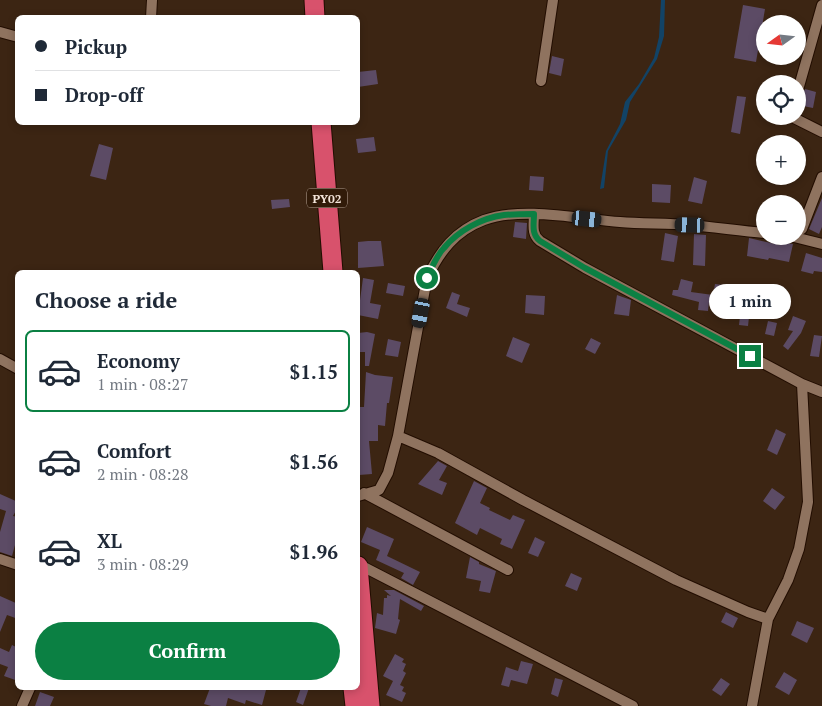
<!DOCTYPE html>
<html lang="en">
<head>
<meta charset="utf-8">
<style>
	:root { --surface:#fff; --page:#f6f6f7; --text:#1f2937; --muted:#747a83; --line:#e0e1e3; --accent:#0b8043 }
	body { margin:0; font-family:"PT Serif",serif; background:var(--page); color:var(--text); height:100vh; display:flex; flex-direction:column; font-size:19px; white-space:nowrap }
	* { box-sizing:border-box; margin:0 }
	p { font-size:16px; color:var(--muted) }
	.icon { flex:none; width:28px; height:28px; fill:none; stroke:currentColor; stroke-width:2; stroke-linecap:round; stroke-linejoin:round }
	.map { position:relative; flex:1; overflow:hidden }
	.panel { position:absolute; left:15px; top:270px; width:345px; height:420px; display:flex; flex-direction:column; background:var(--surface); border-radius:8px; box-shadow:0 2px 8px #0003 }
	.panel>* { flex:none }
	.guide { position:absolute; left:15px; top:15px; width:345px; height:110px; border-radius:8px; box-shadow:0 2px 8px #0003; display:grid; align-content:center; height:110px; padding:0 20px; background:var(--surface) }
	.needle { width:32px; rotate:255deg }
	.controls { position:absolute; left:756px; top:15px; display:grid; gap:10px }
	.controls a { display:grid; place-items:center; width:50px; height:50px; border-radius:50%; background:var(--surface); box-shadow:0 2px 8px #0003; font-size:25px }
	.end { position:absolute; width:22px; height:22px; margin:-11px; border:6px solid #0b8043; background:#fff; box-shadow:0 0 0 2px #fff }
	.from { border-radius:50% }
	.bubble { position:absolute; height:35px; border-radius:18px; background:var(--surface); box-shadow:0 2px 8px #0003; font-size:16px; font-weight:600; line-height:35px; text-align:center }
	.car { position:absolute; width:15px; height:30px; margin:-15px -8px; border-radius:6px; box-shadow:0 0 4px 1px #0007; background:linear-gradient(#222 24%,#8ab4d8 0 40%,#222 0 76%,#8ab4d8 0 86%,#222 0) }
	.guide b { display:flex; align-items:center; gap:18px; height:48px; font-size:19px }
	.guide b+b { border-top:1px solid var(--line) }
	.guide i { width:12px; height:12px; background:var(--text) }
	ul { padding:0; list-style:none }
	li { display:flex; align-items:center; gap:15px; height:82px; margin:0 10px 8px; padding:0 10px; border:2px solid transparent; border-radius:8px }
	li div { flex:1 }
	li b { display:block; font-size:19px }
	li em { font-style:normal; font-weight:600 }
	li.selected { border-color:var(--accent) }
	li>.icon { width:45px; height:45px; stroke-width:1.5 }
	h2 { padding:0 20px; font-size:22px; line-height:60px }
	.cta { display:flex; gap:10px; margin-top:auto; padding:10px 20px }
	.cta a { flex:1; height:58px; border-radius:30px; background:var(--accent); color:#fff; font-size:20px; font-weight:600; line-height:58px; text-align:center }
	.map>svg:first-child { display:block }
</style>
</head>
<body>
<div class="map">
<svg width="822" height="706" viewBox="0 0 822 706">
	<rect width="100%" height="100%" fill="#3c2513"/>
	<path fill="#124366" d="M661,0h4l-1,36 -7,23 -27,43 -4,18 -18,31 -4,37 -4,1 6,-38 14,-27 5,-22 14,-18 15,-26 5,-21z"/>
	<path fill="#5c4b65" d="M743,5l22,4 -9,53 -22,-4z
		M552,56l12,3 -3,17 -12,-3z
		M376,70l2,14 -20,3v-15z
		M805,89l11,3 -3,16 -15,-3v-8l4,-2z
		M737,96l9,1 -6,37 -9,-2z
		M374,137l2,14 -18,2 -2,-14z
		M99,144l14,4 -7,32 -16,-4z
		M530,176l14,1 -1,14 -14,-1z
		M694,177l13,4 -5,23 -14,-3z
		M652,184l19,1 -1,18 -18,-1z
		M822,198v29l-3,7 -10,-5z
		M289,199l1,8 -18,2 -1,-9z
		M515,222l12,1 -1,16 -13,-2z
		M665,233l13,3 -4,26 -13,-2z
		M694,234l12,1 -1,31 -12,-1z
		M749,238l31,7v-3l13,2 -4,18 -20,-4 -1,2 -21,-4z
		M368,241h13l3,25 -26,2v-26z
		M806,253l16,5v14l-8,-1 -1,3 -12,-3z
		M363,278l11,2 -4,23 11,2 -3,14 -20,-4z
		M681,279l12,3 -2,10 22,3 2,-11 9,1 -3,20 -12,-3 -1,9 -10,-1 1,-8 -27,-7 1,-5h5z
		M388,283l17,3 -2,10 -17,-3z
		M452,292l8,3 -3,9 13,4 -3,9 -21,-9z
		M526,295l19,1 -1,19 -19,-2z
		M617,295l14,5 -2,16 -15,-2z
		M726,305l24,3 -2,18 -9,-1 1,-9 -15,-1z
		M793,316l13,5 -5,12 -13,17 -5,-4 10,-15 -5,-1z
		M768,321l9,2 -3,13 -9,-2z
		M367,332l8,2 -6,32h-4v-14h-7v-19z
		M814,335l8,1 -3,21 -9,-1z
		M513,337l17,7 -8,19 -16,-7z
		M591,338l10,5 -6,11 -10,-5z
		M388,339l13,3 -3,15 -13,-2z
		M366,372l9,3 18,2 -4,26h-2l-2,23 -7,-1v16h-9l3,33 -13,1 -1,-32h1v-20h-1v-16h6z
		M776,429l10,5 -9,21 -10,-5z
		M438,461l9,5 -8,14 8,3 -5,12 -24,-11z
		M474,481l13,7 -7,15 10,5 -1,2 21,10 3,-5 12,5 -13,29 -12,-5 2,-5 -22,-11 -3,7 -22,-12z
		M772,488l13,9 -10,13 -12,-9z
		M0,494l18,8v5l-5,9 5,1v17l-6,22 -12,-4v-20l6,-21 -6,-2z
		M367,527l27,12 -7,17 33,16 -7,13 -12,-7 3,-5 -28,-13 4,-10 -19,-8z
		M535,537l10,5 -7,15 -10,-4z
		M470,557l9,5v2l17,7 -6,22 -11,-2 2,-10 -15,-3z
		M571,573l11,5 -5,13 -12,-5z
		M384,590h10l30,16 -3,5 -21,-12 -2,20 2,1 -4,14 -21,-6 2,-15 6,2 1,-17h3v-3l4,1z
		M0,596l18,8v15l-11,-4 -7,17z
		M726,612l12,6 -5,10 -12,-6z
		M797,621l17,7 -7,15 -16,-8z
		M12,645l6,3v33l-14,-5 4,-9 -8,-3v-16l9,4z
		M395,654l9,5 -2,3 4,2 -3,7 3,2 -6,12 4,2 -2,4 4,2 -4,9 -16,-7 7,-14 -10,-5z
		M521,661l12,3 -6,20 -16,-4 -2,7 -8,-2 5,-18 12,4z
		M784,672l13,8 -8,15 -14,-8z
		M555,678l8,2 -5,17 -7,-3z
		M721,678l9,6 -9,12 -9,-6z
		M210,688h47l9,2 -4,15 -16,-5 -1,4 -17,-6 -2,8h-15l-7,-2z
		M301,688h8l-6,17 -7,-3z
		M40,692l14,5 -4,9h-15z"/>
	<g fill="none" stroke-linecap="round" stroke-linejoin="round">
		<defs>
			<path id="street" d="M151,18l1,-18
				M0,32l18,5
				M541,81l12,-81
				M798,90l24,-85
				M790,116l32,16
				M534,214c0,10 -3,20 6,27l45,27 217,116 20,8
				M798,231l4,-2 20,-52
				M790,236l32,8
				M0,359l18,10
				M398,436l40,17 85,47 153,80 72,32 20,7
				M364,493l144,77
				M358,496l21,-6 9,-17 10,-37 29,-158c13,-27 28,-47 57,-58 38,-14 96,-1 136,2 23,2 46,1 69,3 25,2 51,6 76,8
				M0,559l18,6
				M358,564l275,142
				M22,706l8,-18
				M752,706l16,-87 20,-39 11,-31 9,-47 -6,-118"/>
			<path id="highway" d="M314,0l1,18
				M321,122l12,150
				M358,566l12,140
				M353,688l2,18"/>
		</defs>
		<use href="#street" stroke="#220d00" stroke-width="12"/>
		<use href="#highway" stroke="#220d00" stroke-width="21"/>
		<use href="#street" stroke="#8f735f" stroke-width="10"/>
		<use href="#highway" stroke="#d8526c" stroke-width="19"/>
	</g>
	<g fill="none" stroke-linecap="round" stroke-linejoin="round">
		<path stroke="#0b8043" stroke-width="6" d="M427,278c5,-10 9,-22 17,-30 14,-17 37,-30 60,-33 10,-1 20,-1 30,-1 0,10 -3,20 6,27l45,27 165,88"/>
	</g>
	<g text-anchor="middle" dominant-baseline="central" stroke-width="4.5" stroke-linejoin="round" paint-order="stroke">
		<rect fill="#311b09" stroke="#baa89b" stroke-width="1" x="307" y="188.5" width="40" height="19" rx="4"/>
		<g font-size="12" font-weight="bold" fill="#f4e5da">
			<text x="327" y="198">PY02</text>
		</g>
	</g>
</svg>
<div class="controls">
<a><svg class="needle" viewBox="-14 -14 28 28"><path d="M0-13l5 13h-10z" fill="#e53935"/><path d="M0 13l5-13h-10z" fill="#747a83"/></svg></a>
<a><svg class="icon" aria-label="locate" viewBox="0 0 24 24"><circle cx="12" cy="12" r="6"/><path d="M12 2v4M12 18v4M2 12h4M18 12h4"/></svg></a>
<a>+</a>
<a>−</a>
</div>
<i class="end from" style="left:427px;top:278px"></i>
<i class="end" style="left:750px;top:356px"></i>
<div class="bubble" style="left:709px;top:284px;width:82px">1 min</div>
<i class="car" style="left:587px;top:219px;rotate:96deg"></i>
<i class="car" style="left:690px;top:225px;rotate:272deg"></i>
<i class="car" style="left:421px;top:313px;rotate:191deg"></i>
<div class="guide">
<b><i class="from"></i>Pickup</b>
<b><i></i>Drop-off</b>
</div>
<section class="panel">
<h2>Choose a ride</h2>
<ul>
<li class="selected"><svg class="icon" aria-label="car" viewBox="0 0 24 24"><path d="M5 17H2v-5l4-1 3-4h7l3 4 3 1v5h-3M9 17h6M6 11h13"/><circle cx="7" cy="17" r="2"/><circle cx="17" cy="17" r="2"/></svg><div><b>Economy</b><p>1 min · 08:27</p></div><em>$1.15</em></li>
<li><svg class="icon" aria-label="car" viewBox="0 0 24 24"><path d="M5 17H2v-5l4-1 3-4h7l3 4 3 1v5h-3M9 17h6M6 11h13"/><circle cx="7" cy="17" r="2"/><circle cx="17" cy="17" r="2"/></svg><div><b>Comfort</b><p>2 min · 08:28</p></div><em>$1.56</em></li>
<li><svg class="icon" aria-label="car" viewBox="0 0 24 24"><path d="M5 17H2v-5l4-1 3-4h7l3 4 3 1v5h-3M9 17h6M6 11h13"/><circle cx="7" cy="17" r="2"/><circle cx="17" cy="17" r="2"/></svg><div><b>XL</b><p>3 min · 08:29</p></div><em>$1.96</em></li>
</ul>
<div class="cta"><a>Confirm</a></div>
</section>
</div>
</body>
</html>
